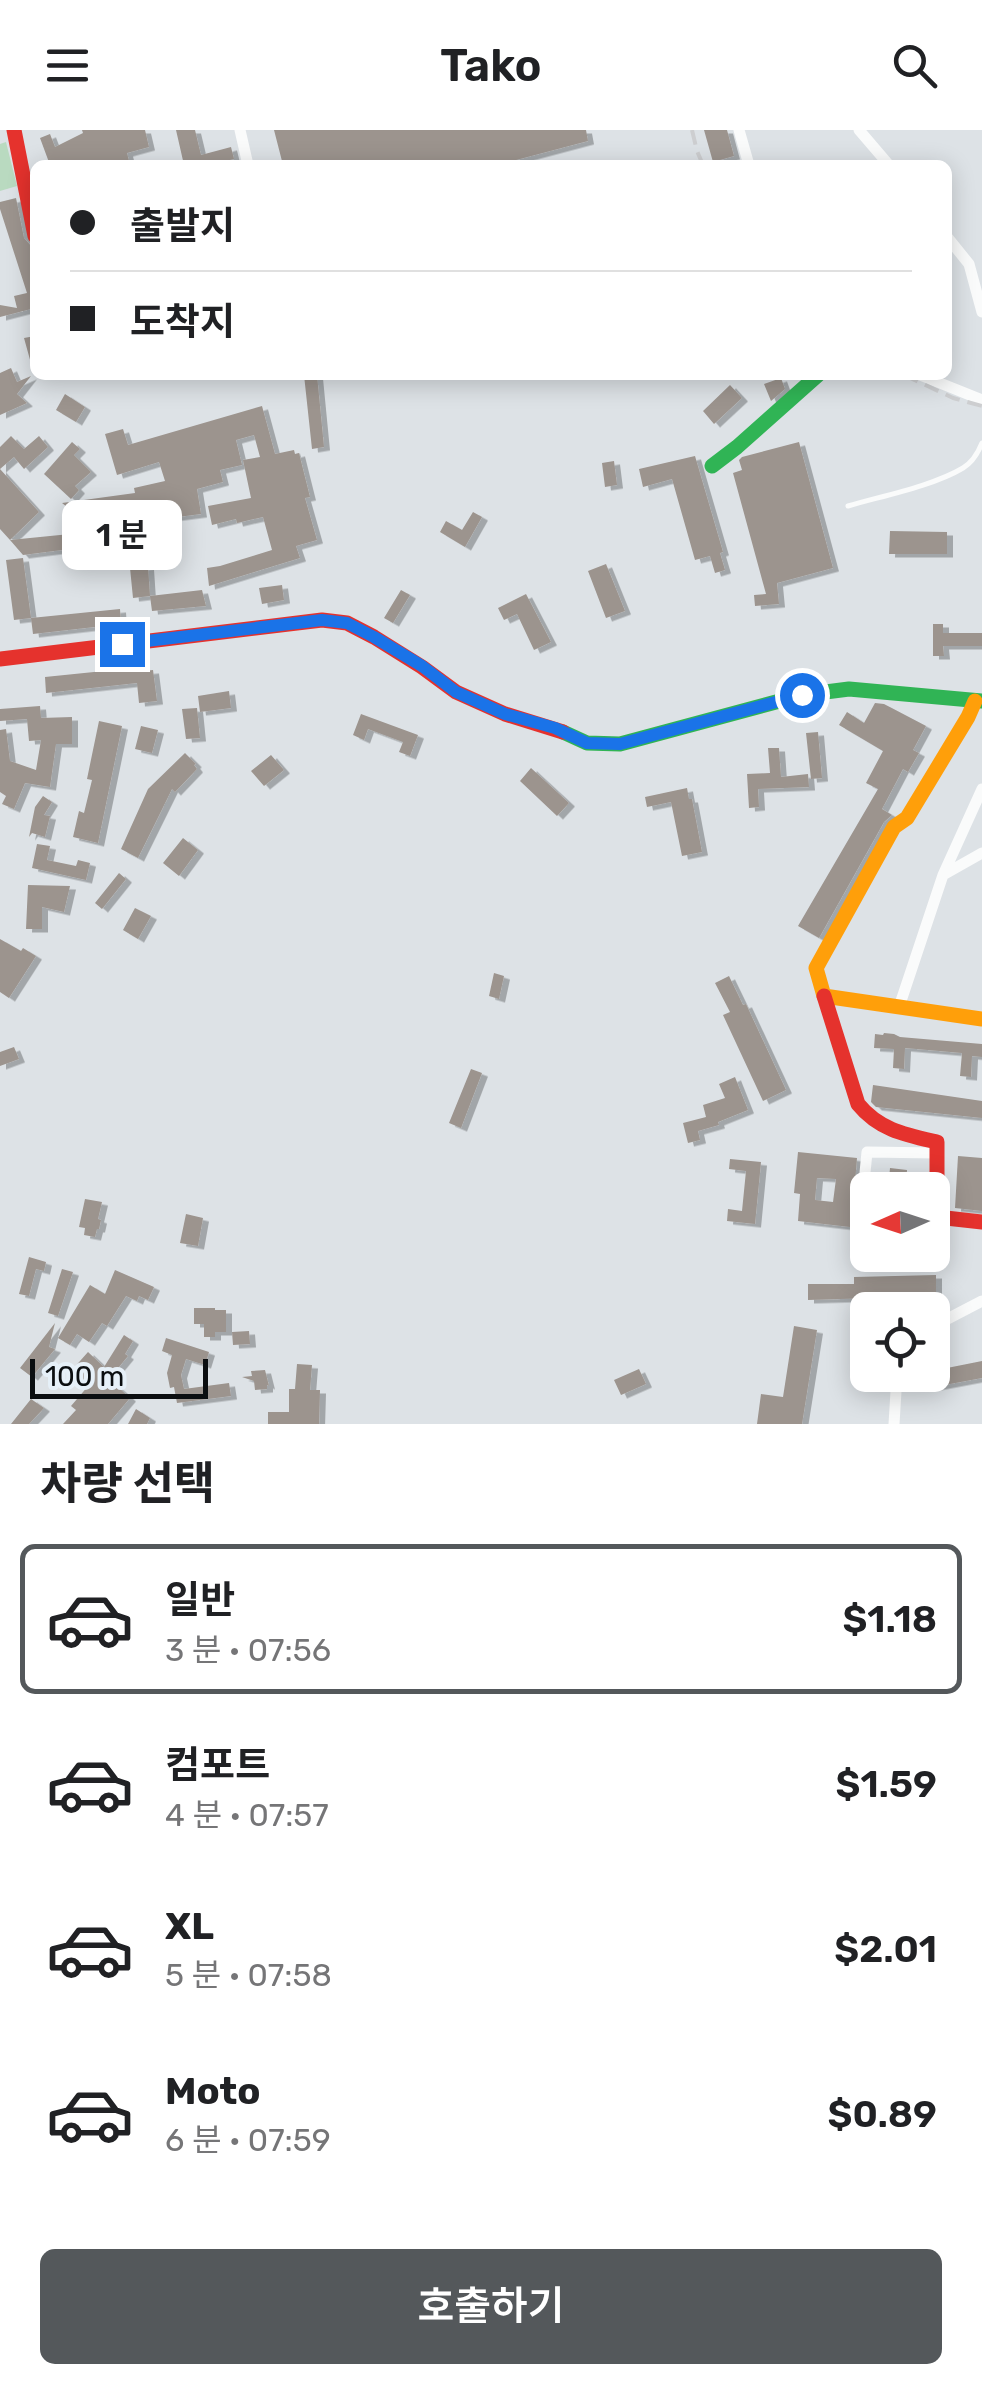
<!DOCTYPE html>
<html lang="ko">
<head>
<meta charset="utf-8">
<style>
	:root { --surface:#fff; --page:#f2f2f2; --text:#202124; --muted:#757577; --line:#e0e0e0; --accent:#54585b }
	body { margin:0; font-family:Rubik,"Noto Sans KR",sans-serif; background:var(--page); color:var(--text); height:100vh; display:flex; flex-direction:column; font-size:38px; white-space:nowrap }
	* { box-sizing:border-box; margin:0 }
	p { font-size:32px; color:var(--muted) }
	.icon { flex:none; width:55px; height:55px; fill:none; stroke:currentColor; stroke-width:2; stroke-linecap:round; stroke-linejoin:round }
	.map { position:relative; height:1294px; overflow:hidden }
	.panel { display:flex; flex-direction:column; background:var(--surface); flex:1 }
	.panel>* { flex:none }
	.hud { position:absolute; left:30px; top:30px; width:922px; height:220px; border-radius:15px; box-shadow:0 5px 25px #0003; display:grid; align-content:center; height:220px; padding:0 40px; background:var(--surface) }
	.needle { width:65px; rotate:267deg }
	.buttons { position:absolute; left:850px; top:1042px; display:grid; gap:20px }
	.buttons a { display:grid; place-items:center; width:100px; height:100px; border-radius:15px; background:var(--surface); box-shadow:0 5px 25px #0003; font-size:50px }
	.scale { position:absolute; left:30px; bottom:25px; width:178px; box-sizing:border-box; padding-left:10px; border:5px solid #0b0e10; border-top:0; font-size:28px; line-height:35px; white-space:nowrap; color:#0b0e10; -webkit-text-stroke:8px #e6f0f8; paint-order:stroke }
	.end { position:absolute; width:45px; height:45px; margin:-22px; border:12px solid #1a73e8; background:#fff; box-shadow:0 0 0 5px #fff }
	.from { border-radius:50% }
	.bubble { position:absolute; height:70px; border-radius:15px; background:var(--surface); box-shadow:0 5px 25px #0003; font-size:32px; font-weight:600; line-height:70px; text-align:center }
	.hud b { display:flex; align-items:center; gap:35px; height:95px; font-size:38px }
	.hud b+b { border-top:2px solid var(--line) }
	.hud i { width:25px; height:25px; background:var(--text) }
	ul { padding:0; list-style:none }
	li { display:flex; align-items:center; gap:30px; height:150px; margin:0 20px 15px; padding:0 20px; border:5px solid transparent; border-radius:15px }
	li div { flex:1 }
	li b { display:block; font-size:38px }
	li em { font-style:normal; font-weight:600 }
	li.on { border-color:var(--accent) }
	li>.icon { width:90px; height:90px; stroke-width:1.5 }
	h2 { padding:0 40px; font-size:45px; line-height:120px }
	.action { display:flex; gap:20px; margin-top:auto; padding:20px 40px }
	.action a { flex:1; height:115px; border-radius:15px; background:var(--accent); color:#fff; font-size:40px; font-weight:600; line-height:115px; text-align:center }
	header { display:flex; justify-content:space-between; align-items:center; height:130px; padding:0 40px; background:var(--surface); font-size:45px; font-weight:600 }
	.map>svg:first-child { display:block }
</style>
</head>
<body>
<header><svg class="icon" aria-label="menu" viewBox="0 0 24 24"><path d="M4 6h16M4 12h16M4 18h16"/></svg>Tako<svg class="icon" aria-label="search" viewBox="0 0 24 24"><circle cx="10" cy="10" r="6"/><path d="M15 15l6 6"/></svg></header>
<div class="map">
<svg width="982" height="1294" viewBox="0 0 982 1294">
	<defs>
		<filter id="shadow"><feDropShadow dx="6" dy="3.5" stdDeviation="0" flood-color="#0004"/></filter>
	</defs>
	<rect width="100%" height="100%" fill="#dde2e6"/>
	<path fill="#b9dac0" d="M6,12l11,44 -17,5v-47z"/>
	<path fill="#9c948e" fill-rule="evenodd" filter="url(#shadow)" d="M82,0h63l4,17 -22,6 3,12h-80l-10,-27 10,-4 5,13 28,-14z
		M176,0h19l6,25 30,-8 3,12 -25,6h-25z
		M274,0h312l2,11 -91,24h-214z
		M704,0h23l7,26 -21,6z
		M16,68l8,40 8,9 3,11v54h-3l-1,-3 -31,8v-12l17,3 -3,-12 13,-3 -27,-84v-7z
		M35,206v30l-3,1 -8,-29z
		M11,238l6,14 14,-6 -14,18 10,9 -27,12v-42z
		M304,245h13l7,72 -12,2z
		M781,248l4,11 -14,12 -7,-17z
		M730,255l12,13 -28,26 -11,-13z
		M65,264l20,13 -9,15 -20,-12z
		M262,276l13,48 19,-4 1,4 4,-1 11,44 -5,1 12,42 -21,6 4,12 -91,28 -2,-18 13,-2 52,-16 -9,-33 -26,6 -1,-4 -24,6 -4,-19 43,-8 -8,-38 17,-3 -6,-22 -18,5 6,25 -22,5 3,12 -26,7 4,25 -62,8 2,27 -16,2 -3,-37 -33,4 -2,-17 -11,13 -14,-11 73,-10 -1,-5 31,-7 -6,-19 -42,13 -12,-41 18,-5 5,16z
		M11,306l13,13 15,-13 9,11 -24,22 -10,-12 -14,12 39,43 -29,28 -10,-11v-82z
		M72,312l8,7 -6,6 17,17 -16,14 4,4 -8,9 -27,-25z
		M799,312l34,126 -56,15 2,21 -24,2 -1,-11 12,-1 -33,-121 9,-3 -3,-10 3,-3z
		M695,326l28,96 -3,1 5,17 -10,3 -5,-17 -15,4 -23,-81 -29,8 -4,-18z
		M614,331l3,24 -12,2 -3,-24z
		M473,382l9,5 -17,30 -25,-15 6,-11 16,9z
		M890,401l57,1v22h-58z
		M90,402l2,15 -30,3 -39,5 -13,-15z
		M23,428l8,60 -17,2 -8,-60z
		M606,434l19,47 -19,7 -18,-47z
		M148,436l2,30 -17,2 -3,-30z
		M282,455l2,15 -22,4 -3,-16z
		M202,460l4,16 -54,5 -2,-15z
		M401,460l9,5 -17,28 -9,-5z
		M526,464l25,48 -17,8 -17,-36 -13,6 -6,-12z
		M120,479l1,15 -88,10 -2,-16z
		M933,494h10v9h39v13h-39l1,10h-11z
		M133,538l1,4 19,-2 4,31 -18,2 -2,-20 -91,10 -1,-16z
		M229,561l2,17 -31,4 -2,-16z
		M875,573l9,1 42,22 -13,24 6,3 -11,19 -5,-3 -21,40 10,6 -8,7 -65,116 -21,-12 80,-137 -12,-6 17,-32 -44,-26 8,-13 17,11z
		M40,576l1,12 31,-1v27h-16l-6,43 -25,-4 -11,26 -12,-5 4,-8 -6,-4v-62l6,-1 4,32 26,9 5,-30 -12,1 -2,-22 -27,2v-12z
		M197,578l3,30 -14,1 -4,-30z
		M361,584l57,21 -8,21 -11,-4 4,-10 -35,-13 -4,11 -11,-5z
		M99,591l23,5 -24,117 -25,-6 6,-26 5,2 8,-33 -5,-1z
		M141,596l17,4 -6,23 -17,-4z
		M818,602l4,46 -11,1 -5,-46z
		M768,618h11l2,29 27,-3 1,13 -51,2 1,18 -10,1 -2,-34 23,-1z
		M185,623l11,11 -2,1 3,4 -22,23 -3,-3 -34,69 -17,-9 27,-60z
		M271,625l13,15 -20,16 -13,-15z
		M531,638l38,35 -12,13 -37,-35z
		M687,658l2,11h3l10,53 -20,4 -11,-54 -24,5 -2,-10z
		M43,666l9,6 -8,13 6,1 -5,21 -13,-4 -3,4 6,-30z
		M183,708l15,12 -19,26 -16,-13z
		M37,714l13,2 -3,14 29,6 2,-6 12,3 -4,17 -54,-12z
		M119,743l7,6 -24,30 -7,-6z
		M28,755l42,1 -6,26 -22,-5v22h-16z
		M135,778l16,8 -13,23 -15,-9z
		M0,809l21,12 2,-3 13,8 -27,42 -9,-6z
		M494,843l10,3 -5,23 -10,-3z
		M729,846l14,29 3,-1 40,86 -23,11 -40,-86 7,-3 -15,-29z
		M884,903l10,1 6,3 82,7v13l-10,-1 -1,21 -11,-1 2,-23 -57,-5 -1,21 -11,-1 1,-19 -20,-1 1,-14 8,1z
		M14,917l5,12 -19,7v-14z
		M471,939l11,4 -21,55 -12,-5z
		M735,947l13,33 -30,12 1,3 -21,6 2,9 -12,3 -5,-20 23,-6 -3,-12 22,-7 -6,-14z
		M873,955l109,16v17l-106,-11 -5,-5z
		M798,1022l59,6 -2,24 2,15 -5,6 -2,24 -52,-6 2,-27 -6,-1zM817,1048l19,1 -3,23 -18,-2z
		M958,1026l24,2v53l-27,-3z
		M730,1029l31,3 -6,62 -28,-3 1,-12 14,2 4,-40 -17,-2z
		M890,1038l17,2 -1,20h-18z
		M85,1069l17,3 -4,17 3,1 -2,9h-2l-2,8 -11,-2 1,-7 -6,-1z
		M186,1084l17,4 -5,28 -18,-3z
		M29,1127l17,5 -2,9 -8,-2 -7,27 -10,-2z
		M62,1139l11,3 -15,44 -10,-3z
		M115,1140l39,17 -6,13 -9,-4 -2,5 -11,-5 -19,30 -5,-3 -13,19 -12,-8 -7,11 -12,-7 32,-53 15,9z
		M936,1145v21l-128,4v-16h46v-7z
		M194,1178h21v2h11v22h-11v5h-11v-13h-10z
		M55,1193l-6,24 6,2 -23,28 -12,-9z
		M794,1196l23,4 -15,94h-45l4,-30 22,3z
		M249,1201l1,13 -17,1 -1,-13z
		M124,1205l9,6 -8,13 3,2 -19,23 21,19 -22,26h-45l13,-14 -5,-4 18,-21 -17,-15 16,-18 16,15z
		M166,1208l43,14 -4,13 -19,-6 -5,16 3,14 45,-6 2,13 -54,7 -3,-16 -4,1 -3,-15 5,-18 -10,-4z
		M982,1231v17l-48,9 -2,-16z
		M297,1234l15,1 -2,25h10l-1,34h-51v-12h21v-23h6z
		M639,1239l7,15 -25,11 -7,-15z
		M265,1240l4,16 -2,-1v4l-12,1 -1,-9 -12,-4 10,-1 -1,-5z
		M31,1269l13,9 -15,16h-18z
		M136,1279l14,9 -3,6h-19z"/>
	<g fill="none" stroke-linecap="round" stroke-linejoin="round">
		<path stroke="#fafbfb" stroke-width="5" d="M848,376c34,-10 85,-20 115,-38 10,-6 15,-15 19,-25"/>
		<path stroke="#fafbfb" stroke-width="11" d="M240,0l8,35
			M739,0l10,35
			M859,0l30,35
			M948,108l21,26 13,48
			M920,245l62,25
			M943,745l39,-22
			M899,877l44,-132 39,-86
			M864,1053l3,-31 70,1
			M861,1075l-2,32h9
			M932,1197l50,-26
			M894,1294l3,-49"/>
		<path stroke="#30b455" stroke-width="15" d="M712,336l25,-19 81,-72
			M563,602l24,11 33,1 182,-49 47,-6 133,12"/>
		<path stroke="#ff9f0a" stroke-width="15" d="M975,571l-7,16 -61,101 -13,9 -78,141 8,28 158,23"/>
		<path stroke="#e5322d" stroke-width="15" d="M14,0l21,106
			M0,529l322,-39 25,3 27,14 48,30 34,25 49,22 58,18
			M824,866l34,108c21,26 48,31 79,38v75l45,5"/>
		<path stroke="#cdced0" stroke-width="4" stroke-dasharray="15 8" stroke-linecap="butt" d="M692,0l5,21 6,14
			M904,245l49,23 29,8"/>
	</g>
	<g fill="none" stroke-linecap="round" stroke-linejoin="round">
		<path stroke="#1a73e8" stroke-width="12" d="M122,514l200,-24 25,3 27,14 48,29 34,26 49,22 50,14 32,15 33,1 182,-49"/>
	</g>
</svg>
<div class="buttons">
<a><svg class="needle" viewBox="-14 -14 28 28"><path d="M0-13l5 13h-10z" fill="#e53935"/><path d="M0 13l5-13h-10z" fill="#757577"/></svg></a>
<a><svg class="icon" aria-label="locate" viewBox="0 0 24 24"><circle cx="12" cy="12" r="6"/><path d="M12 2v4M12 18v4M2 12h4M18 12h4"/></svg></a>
</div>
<div class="scale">100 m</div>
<i class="end from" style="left:802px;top:565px"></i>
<i class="end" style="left:122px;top:514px"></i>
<div class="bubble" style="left:62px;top:370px;width:120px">1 분</div>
<div class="hud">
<b><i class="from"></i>출발지</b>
<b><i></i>도착지</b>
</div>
</div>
<section class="panel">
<h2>차량 선택</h2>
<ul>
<li class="on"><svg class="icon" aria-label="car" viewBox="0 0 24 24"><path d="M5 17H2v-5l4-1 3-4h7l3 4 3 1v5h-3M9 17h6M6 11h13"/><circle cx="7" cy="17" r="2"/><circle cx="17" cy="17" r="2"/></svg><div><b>일반</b><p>3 분 · 07:56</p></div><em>$1.18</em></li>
<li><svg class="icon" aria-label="car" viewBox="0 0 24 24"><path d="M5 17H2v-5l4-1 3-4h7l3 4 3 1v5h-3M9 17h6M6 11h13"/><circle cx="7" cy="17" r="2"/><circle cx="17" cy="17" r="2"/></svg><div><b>컴포트</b><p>4 분 · 07:57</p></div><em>$1.59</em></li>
<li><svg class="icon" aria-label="car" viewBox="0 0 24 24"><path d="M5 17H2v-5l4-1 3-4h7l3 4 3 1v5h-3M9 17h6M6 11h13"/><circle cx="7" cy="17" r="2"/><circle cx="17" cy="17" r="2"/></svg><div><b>XL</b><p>5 분 · 07:58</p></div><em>$2.01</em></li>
<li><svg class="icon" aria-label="car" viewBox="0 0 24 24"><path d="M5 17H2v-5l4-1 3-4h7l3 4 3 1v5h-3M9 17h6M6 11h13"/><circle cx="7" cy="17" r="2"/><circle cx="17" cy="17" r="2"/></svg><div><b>Moto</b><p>6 분 · 07:59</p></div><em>$0.89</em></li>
</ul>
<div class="action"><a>호출하기</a></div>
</section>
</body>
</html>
